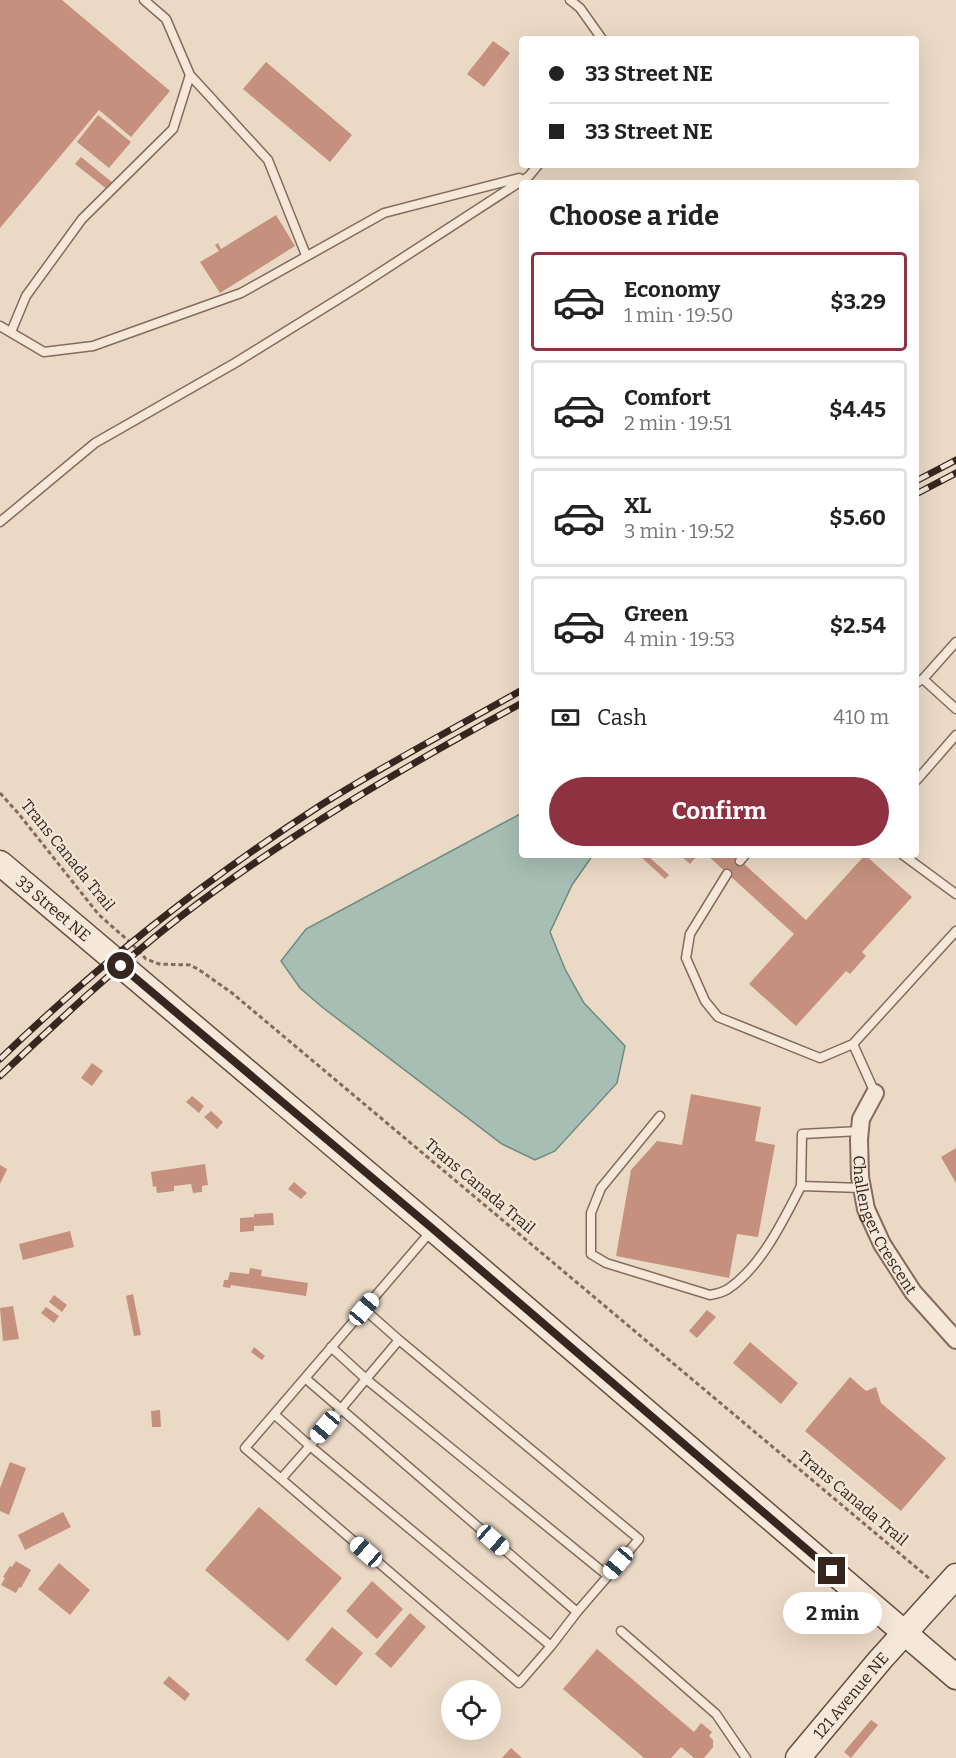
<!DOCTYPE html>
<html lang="en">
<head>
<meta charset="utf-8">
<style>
	:root { --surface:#fff; --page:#f6f6f6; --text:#222; --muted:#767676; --line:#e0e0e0; --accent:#8e3242 }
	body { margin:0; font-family:Bitter,serif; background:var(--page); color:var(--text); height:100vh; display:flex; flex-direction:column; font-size:22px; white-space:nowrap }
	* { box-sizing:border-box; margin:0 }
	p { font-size:20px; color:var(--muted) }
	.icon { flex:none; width:33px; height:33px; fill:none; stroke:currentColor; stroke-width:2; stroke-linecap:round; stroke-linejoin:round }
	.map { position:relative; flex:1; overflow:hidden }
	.side { position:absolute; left:519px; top:180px; width:400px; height:678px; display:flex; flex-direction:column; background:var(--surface); border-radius:6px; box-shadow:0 6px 24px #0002 }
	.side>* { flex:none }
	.hud { position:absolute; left:519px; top:36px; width:400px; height:132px; border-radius:6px; box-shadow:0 6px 24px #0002; display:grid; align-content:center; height:132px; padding:0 30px; background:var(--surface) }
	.tools { position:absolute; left:441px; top:1680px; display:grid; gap:12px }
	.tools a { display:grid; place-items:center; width:60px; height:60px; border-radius:50%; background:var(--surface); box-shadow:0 6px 24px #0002; font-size:30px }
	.end { position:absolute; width:27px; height:27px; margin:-14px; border:8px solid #35261f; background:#fff; box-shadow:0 0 0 3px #fff }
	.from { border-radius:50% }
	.bubble { position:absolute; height:42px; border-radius:21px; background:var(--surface); box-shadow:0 6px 24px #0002; font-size:20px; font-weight:700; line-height:42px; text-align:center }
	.car { position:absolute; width:18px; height:36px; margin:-18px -9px; border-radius:8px; box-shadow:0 0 4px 2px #0007; background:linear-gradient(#fff 24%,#345 0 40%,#fff 0 76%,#345 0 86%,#fff 0) }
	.hud b { display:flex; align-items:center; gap:21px; height:57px; font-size:22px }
	.hud b+b { border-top:2px solid var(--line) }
	.hud i { width:15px; height:15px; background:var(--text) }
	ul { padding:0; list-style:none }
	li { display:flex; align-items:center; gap:18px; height:99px; margin:0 12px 9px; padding:0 18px; border:3px solid var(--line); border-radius:6px }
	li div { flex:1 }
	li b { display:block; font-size:22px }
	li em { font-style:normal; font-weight:700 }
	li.active { border-color:var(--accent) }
	li>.icon { width:54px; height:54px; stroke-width:1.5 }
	h2 { padding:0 30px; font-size:27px; line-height:72px }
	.pay { display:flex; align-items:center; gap:15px; height:66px; padding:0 30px; font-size:22px }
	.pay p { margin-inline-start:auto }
	.cta { display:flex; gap:12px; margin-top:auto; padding:12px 30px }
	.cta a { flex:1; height:69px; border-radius:36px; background:var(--accent); color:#fff; font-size:24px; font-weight:700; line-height:69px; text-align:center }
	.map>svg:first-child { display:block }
</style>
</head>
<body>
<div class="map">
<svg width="956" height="1758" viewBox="0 0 956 1758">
	<rect width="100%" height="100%" fill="#ead9c5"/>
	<path fill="#a6beb3" stroke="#6e8b7f" stroke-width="1.5" d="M522,813v42h71l-21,30 -22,47 15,37 19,34 41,43 -8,37 -62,68 -20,9 -33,-16 -180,-137 -22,-19 -19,-27 25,-32z"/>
	<path fill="#c5907e" d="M0,0h62l108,91 -39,46 -32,-27 -99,118z
		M493,41l17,12 -26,34 -17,-13z
		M266,62l86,73 -22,27 -87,-73z
		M98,115l33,27 -22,26 -32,-26z
		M81,157l32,26 -5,7 -33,-26z
		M276,215l19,31 -75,47 -20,-31 19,-11 -4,-6 3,-2 3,6z
		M642,855h7l-1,1 21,19 -4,4 -24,-22z
		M680,855h18l-8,9z
		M707,855h27l72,65 59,-65 47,42 -50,55 4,4 -16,18 -4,-3 -50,55 -47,-42 45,-50z
		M92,1063l11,8 -11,15 -11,-8z
		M691,1094l70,13 -6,34 20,4 -17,92 -21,-3 -8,44 -113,-22 15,-86 26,-29 25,4z
		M192,1096l12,10 -5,7 -13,-11z
		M211,1111l12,11 -6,7 -13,-12z
		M956,1148v35l-15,-26z
		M205,1164l3,21 -6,1v6l-9,1 -2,-9 -17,2v5l-17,2 -1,-7 -3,1 -2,-15z
		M0,1165l7,4 -7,15z
		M294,1182l13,11 -6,6 -13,-10z
		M273,1213l1,12 -20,1v5l-14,1v-14l14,-1v-3z
		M70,1231l4,16 -51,13 -4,-16z
		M250,1268l12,2 -1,6 47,7 -2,13 -75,-11 -1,3 -7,-1 1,-7h4l2,-8 19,2z
		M133,1294l8,41 -7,1 -8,-40z
		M54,1295l13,10 -5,7 -13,-10z
		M13,1306l6,33 -16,2 -3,-33z
		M46,1307l13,9 -5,7 -13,-10z
		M707,1310l9,7 -19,21 -8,-7z
		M750,1342l48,41 -17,21 -48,-41z
		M254,1347l11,9 -3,4 -11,-8z
		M850,1377l16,14 10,-4 5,16 65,55 -45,53 -96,-80z
		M160,1410l1,17h-9l-1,-16z
		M10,1462l16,6 -17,47 -9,-4v-23z
		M259,1507l83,71 -54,63 -83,-71z
		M63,1512l8,15 -46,23 -7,-15z
		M16,1561l15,9 -10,18 -2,-1 -3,6 -15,-8 4,-7 -2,-1 7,-11 2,1z
		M59,1563l31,27 -20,25 -32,-26z
		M372,1581l31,28 -26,30 -31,-28z
		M410,1613l16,14 -35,41 -16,-14z
		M332,1627l31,26 -27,33 -31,-26z
		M597,1649l97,83 7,-9 11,9 -3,4 4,4v7l-9,11h-10l-13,-11 -10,11h-27l-81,-69z
		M169,1676l21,18 -5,7 -22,-18z
		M871,1720l7,5 -27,33 -7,-6z
		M511,1748l11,10h-20z"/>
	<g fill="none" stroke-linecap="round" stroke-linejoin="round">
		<defs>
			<path id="lane" d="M570,0l10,8 22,31
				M190,75l78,85 38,95
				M0,326l44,26 49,-6 148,-53 143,-80 135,-35
				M11,332l15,-36 56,-77 91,-90 17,-54 -24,-56 -22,-19
				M0,522l95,-79 140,-80 126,-78 168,-109 9,-11
				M923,679l33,-37
				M916,683l7,-4 33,30
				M916,781l40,-46
				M903,855l53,39
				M740,861l5,-6
				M727,874l-37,60 -4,24 19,43 13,16 102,41 33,-14
				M875,1093l-22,-49 103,-113
				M660,1116l-59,72 -10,25v41l15,9 104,32c6,-1 13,-3 18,-6 33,-22 55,-68 73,-103l61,2
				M801,1186l1,-52 58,-3
				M432,1230l-187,218 274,235 32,-37 -241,-200 31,-37 236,203 31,-36 -242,-197 33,-39 240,199 -31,37
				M364,1309l35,31
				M305,1378l36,31 25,-30 -35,-32
				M274,1414l36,32 -29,33
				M621,1631l95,83 30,44
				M551,1646l26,-34"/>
			<g id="street">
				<path id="s1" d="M875,1093l-14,26 -2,20 1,38 6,32 16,35 31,48 43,48"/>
			</g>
			<g id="secondary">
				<path id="s2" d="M0,863l433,366 523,448"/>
				<path id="s3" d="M798,1758l82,-98 76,-84"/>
			</g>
		</defs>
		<use href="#lane" stroke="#846b5d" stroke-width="11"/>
		<use href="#street" stroke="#846b5d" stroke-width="20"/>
		<use href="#secondary" stroke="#664d40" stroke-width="27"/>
		<path stroke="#846b5d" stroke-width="3" stroke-dasharray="4.5 3" stroke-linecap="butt" d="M0,793l18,20 81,102 32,28 15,16 13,5 31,1 8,4 34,24 698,586"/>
		<use href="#lane" stroke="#f6e8d8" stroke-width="8"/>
		<use href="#street" stroke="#f6e8d8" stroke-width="16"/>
		<use href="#secondary" stroke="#f6e8d8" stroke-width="24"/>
		<defs>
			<path id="rail" d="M916,481l40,-21
				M916,494l40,-21
				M0,1059c98,-94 206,-180 321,-254 65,-41 134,-77 201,-115
				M0,1076c58,-55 117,-110 180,-159 107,-82 224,-150 342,-214"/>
		</defs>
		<use href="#rail" stroke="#35261f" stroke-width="7"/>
		<use href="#rail" stroke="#f2e5d4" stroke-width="4.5" stroke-dasharray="14" stroke-linecap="butt"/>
	</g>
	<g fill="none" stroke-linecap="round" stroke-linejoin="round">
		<path stroke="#35261f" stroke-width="8" d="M121,966l312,263 399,342"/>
	</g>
	<g text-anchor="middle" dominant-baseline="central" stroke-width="5" stroke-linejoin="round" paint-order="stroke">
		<g font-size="16" fill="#35261f" stroke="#f2e5d4">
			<text transform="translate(68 855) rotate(51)">Trans Canada Trail</text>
			<text stroke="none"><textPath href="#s2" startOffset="70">33 Street NE</textPath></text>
			<text transform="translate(480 1186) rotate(40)">Trans Canada Trail</text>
			<text stroke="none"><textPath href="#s1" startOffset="141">Challenger Crescent</textPath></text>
			<text transform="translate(853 1498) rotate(40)">Trans Canada Trail</text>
			<text stroke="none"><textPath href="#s3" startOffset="82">121 Avenue NE</textPath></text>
		</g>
	</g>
</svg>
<div class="tools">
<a><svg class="icon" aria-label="locate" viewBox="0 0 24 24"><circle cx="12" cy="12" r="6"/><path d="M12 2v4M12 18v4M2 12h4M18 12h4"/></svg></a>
</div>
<i class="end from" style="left:121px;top:966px"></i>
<i class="end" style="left:832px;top:1571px"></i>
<div class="bubble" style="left:783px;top:1592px;width:99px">2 min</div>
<i class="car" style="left:364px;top:1309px;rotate:40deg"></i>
<i class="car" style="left:325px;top:1427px;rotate:220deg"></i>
<i class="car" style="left:493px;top:1540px;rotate:131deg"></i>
<i class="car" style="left:366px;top:1552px;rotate:311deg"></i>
<i class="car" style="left:618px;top:1563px;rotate:220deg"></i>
<div class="hud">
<b><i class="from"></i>33 Street NE</b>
<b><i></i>33 Street NE</b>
</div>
<section class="side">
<h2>Choose a ride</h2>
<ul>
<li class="active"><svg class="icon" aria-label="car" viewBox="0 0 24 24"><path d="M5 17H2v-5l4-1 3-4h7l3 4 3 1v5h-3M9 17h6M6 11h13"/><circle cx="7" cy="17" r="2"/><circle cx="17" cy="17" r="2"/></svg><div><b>Economy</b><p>1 min · 19:50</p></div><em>$3.29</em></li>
<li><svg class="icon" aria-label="car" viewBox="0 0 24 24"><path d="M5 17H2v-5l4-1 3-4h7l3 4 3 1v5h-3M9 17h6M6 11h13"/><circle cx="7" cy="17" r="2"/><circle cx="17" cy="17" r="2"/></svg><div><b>Comfort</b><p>2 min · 19:51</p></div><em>$4.45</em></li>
<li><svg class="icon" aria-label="car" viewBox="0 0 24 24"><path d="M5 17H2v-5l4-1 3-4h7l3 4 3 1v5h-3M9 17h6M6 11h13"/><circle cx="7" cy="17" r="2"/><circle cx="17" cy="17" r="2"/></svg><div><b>XL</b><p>3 min · 19:52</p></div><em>$5.60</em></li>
<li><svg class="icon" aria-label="car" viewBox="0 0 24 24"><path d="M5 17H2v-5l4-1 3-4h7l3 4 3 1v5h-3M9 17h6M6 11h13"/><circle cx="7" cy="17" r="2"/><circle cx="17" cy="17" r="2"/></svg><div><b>Green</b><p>4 min · 19:53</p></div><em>$2.54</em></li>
</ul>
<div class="pay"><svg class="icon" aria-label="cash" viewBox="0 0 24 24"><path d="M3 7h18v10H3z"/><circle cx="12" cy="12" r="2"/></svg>Cash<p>410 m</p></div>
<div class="cta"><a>Confirm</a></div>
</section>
</div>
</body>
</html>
